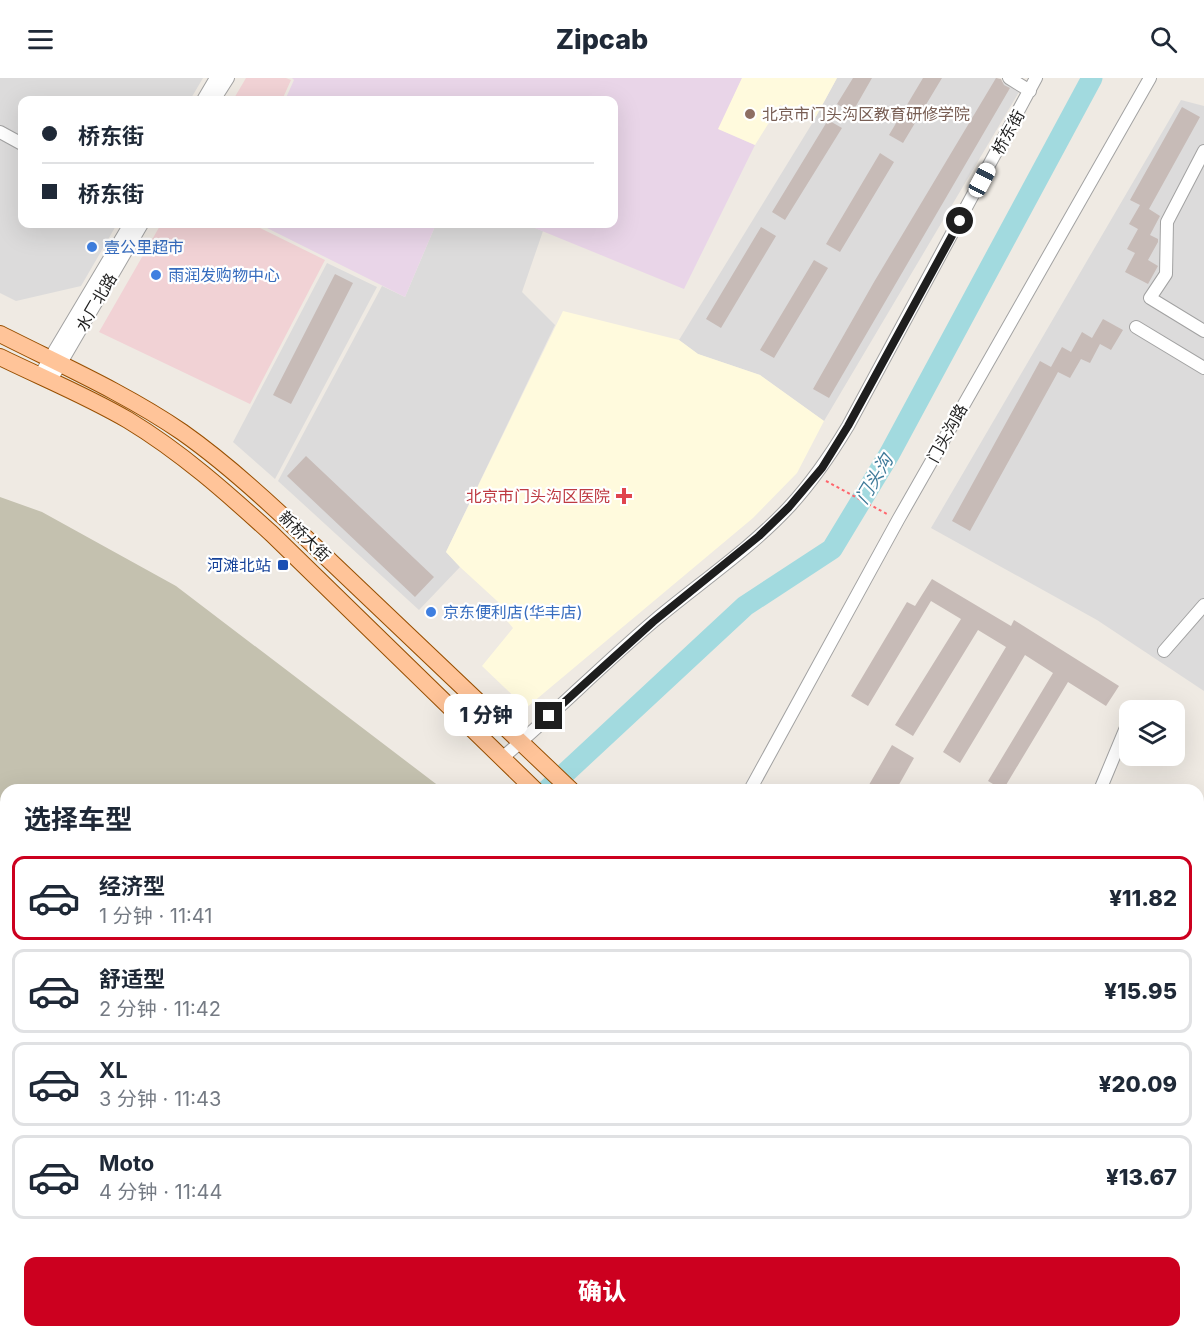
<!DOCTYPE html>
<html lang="zh">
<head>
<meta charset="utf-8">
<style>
	:root { --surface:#fff; --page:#f2f2f3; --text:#1f2937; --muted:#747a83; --line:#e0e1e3; --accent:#cc001f }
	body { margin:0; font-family:Inter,"Noto Sans SC",sans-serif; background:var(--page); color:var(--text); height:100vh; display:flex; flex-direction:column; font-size:22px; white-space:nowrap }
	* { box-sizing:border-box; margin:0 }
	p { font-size:20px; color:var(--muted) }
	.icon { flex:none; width:33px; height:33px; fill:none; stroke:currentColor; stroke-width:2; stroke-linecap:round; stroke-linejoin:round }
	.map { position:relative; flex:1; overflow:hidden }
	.details { position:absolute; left:0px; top:706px; width:1204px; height:554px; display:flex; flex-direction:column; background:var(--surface); border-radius:18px 18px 0 0; box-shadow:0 6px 24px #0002 }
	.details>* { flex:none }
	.guide { position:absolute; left:18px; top:18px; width:600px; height:132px; border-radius:12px; box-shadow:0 6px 24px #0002; display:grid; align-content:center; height:132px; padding:0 24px; background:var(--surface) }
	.buttons { position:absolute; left:1119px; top:622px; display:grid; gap:12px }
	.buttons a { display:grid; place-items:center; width:66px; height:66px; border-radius:12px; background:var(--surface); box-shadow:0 6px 24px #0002; font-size:30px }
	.end { position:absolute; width:27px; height:27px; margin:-14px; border:8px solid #1e1e1e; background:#fff; box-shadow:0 0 0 3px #fff }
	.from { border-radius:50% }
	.bubble { position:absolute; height:42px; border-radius:12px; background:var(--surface); box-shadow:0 6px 24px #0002; font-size:20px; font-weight:800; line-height:42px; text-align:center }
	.car { position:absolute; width:18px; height:36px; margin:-18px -9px; border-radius:8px; box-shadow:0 0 4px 2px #0007; background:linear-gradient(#fff 24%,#345 0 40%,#fff 0 76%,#345 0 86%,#fff 0) }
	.guide b { display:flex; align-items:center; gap:21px; height:57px; font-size:22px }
	.guide b+b { border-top:2px solid var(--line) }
	.guide i { width:15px; height:15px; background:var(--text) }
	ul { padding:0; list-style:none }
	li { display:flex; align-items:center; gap:18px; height:84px; margin:0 12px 9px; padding:0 12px; border:3px solid var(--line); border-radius:12px }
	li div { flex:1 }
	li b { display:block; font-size:22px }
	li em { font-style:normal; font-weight:800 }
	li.on { border-color:var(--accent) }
	li>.icon { width:54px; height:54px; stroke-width:1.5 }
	h2 { padding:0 24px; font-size:27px; line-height:72px }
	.button { display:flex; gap:12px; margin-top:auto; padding:12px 24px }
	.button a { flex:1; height:69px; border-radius:12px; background:var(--accent); color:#fff; font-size:24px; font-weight:800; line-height:69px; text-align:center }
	header { display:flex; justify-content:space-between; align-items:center; height:78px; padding:0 24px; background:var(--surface); font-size:27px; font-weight:800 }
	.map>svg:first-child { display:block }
</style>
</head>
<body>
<header><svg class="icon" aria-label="menu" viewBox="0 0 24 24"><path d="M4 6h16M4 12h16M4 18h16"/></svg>Zipcab<svg class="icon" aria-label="search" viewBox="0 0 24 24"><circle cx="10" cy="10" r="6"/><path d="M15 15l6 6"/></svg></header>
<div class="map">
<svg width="1204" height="1259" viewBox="0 0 1204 1259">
	<rect width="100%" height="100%" fill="#efeae3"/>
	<path fill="#dcdbdb" d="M0,0h203l-13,22h-168v124h95l-36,62 -65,15 -16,-8z
		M837,0h159l23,14 -195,329 -64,-46 -62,-21 -19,-14 134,-218z
		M1181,22l23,6v585l-107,-71 -166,-92z
		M436,146h89l18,7 -21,61 33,33 -109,227 14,15 -41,43 -141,-129 104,-195 23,11z
		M327,185l50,24 -102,192 -42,-37z
		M566,1254h434l-2,5h-432z"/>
	<path fill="#f1d2d5" d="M246,0h40l5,2 -9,20h-49z
		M161,146h91l73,36 -75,144 -151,-72z
		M6,1236v18h389l-3,5h-392v-14z"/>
	<path fill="#e9d5e8" d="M292,0h450l-23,51 36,16 -71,144 -159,-65h89v-124h-329l9,-20z
		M259,146h177l-31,73z"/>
	<path fill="#fffadd" d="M742,0h95l-24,44 -33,-17 -25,40 -37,-16z
		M563,233l116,29 19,14 62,21 64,46 -27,52 -44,45 -227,190 -44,-42 31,-38 -11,-13 6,-4 -48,-44 -14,-15z"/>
	<path fill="#c4c1af" d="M0,419l42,15 134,74 268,204h-438v352h-6z"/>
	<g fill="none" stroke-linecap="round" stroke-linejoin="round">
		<path stroke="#a2dadf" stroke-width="21" d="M547,712l198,-184 87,-57 58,-96 202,-375
			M0,1187l6,-4"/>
	</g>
	<path fill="#c7bbb7" d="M853,0h19l-20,35 -15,-9z
		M923,0h19l-39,65 -14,-8z
		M996,0l5,1 3,6 6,3 -181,310 -16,-9 61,-107z
		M1182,29l18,10 -51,92 11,7 -10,19 8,4v3l-10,18 10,6 -10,18 -23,-12 10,-19 -8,-4 11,-20 -9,-5 11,-19 -10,-5z
		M828,42l14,8 -57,92 -13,-8z
		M880,75l14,9 -54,90 -14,-8z
		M761,149l15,9 -55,92 -15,-9z
		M814,182l14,8 -54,90 -14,-8z
		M335,196l18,9 -62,121 -18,-9z
		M1103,241l20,11 -12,20 -11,-6 -10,19 -9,-4 -11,19 -12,-6 -88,159 -18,-10 88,-160 11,6 11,-20 9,5 11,-20 10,6z
		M306,378l128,121 -19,20 -128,-121z
		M932,501l79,47 3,-6 105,66 -13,20 -38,-24 -65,108 -15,-9 65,-108 -28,-18 -65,108 -17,-11 63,-105 -28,-17 -65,106 -18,-11 66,-106 -30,-18 -63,105 -17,-10 56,-94 8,4z
		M892,667l22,13 -18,32h-30z"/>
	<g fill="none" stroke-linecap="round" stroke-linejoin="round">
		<defs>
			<path id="minor" d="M1009,0l21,13
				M203,22l13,-22
				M214,22l14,-22
				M0,54l22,12
				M1204,73l-37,71 -1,52 -16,24 54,33
				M1136,249l68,41
				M40,297l90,-151
				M51,302l91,-156
				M1164,573l40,-46
				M502,680c52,-44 100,-93 152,-137 44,-37 96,-72 135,-114 24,-26 41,-51 59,-81l188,-348
				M750,712l148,-270 252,-442
				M1100,712l30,-72
				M0,1105h6
				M535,1254l1,5
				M1010,1259l2,-5"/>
			<path id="major" d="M0,256c61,31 125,59 182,98 37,26 72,57 105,88l284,270
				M0,279c43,21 87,39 128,63 53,32 99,73 144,114l263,256
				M1198,1070l6,1
				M1198,1090l6,1
				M422,1259l2,-5
				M437,1259l3,-5"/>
		</defs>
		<use href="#minor" stroke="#a2a2a2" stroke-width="14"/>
		<use href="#major" stroke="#984f00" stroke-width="18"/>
		<path stroke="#ff656c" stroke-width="2" stroke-dasharray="3 3" stroke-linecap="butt" d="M826,403l61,33
			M0,1146l6,-3"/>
		<use href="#minor" stroke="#fff" stroke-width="12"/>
		<use href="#major" stroke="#ffc499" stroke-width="16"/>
	</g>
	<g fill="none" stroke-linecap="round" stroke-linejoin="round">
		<path stroke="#1e1e1e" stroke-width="8" d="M549,638l104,-94 106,-86 30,-29 33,-39 26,-42 112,-205"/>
	</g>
	<circle fill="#8d6e63" stroke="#fff" stroke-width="2" cx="750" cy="36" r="6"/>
	<g fill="#3f7fe0" stroke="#fff" stroke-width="2">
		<circle cx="92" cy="169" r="6"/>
		<circle cx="156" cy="197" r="6"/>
		<circle cx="431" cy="534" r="6"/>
	</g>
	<path fill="#e0444e" stroke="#fff" stroke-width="2" d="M621 409h6v6h6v6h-6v6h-6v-6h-6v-6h6z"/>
	<rect fill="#1a4fb4" stroke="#fff" stroke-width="2" x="277" y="481" width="12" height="12" rx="3"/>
	<g text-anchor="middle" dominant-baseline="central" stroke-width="4.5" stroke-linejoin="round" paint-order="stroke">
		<g font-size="16" fill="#785e54" stroke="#fff" text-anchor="start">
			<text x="762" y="36">北京市门头沟区教育研修学院</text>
		</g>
		<g font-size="16" fill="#1e1e1e" stroke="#fff">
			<text transform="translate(1008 54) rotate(-61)">桥东街</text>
			<text transform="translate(96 224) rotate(-60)">水厂北路</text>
			<text transform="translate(947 355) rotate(-61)">门头沟路</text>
			<text transform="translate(305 458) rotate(44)">新桥大街</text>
		</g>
		<g font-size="16" fill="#366cbe" stroke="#fff" text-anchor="start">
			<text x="104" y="169">壹公里超市</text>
			<text x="168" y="197">雨润发购物中心</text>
			<text x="443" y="534">京东便利店(华丰店)</text>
		</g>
		<g font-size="16" fill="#be3a42" stroke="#fff" text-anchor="end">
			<text x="610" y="418">北京市门头沟区医院</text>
		</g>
		<g font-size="16" fill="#164399" stroke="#fff" text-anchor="end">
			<text x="271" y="487">河滩北站</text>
		</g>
		<g font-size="18" font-style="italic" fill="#3e7a99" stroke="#fff">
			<text transform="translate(874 401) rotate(-59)">门头沟</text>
		</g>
	</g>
</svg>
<div class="buttons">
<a><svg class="icon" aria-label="layers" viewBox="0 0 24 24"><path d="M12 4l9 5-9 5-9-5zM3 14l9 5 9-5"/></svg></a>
</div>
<i class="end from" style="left:960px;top:143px"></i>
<i class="end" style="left:549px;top:638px"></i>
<div class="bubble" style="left:444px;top:616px;width:84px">1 分钟</div>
<i class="car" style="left:982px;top:102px;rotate:28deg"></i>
<div class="guide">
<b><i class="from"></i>桥东街</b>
<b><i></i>桥东街</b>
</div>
<section class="details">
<h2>选择车型</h2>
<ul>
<li class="on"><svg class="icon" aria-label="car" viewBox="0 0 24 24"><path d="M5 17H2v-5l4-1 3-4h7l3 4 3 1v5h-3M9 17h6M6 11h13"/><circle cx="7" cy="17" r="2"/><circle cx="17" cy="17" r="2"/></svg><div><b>经济型</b><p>1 分钟 · 11:41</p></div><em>¥11.82</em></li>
<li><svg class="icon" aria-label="car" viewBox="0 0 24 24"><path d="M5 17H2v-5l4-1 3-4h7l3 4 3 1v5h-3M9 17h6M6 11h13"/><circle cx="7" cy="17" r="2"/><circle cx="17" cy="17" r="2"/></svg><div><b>舒适型</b><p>2 分钟 · 11:42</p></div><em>¥15.95</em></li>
<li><svg class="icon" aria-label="car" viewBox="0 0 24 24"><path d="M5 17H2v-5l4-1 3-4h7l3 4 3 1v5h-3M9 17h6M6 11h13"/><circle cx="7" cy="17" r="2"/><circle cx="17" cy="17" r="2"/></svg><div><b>XL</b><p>3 分钟 · 11:43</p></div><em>¥20.09</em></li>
<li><svg class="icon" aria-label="car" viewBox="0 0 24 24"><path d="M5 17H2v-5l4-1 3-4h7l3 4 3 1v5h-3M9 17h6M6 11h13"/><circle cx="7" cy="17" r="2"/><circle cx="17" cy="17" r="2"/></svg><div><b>Moto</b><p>4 分钟 · 11:44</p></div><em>¥13.67</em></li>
</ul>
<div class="button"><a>确认</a></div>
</section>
</div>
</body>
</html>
